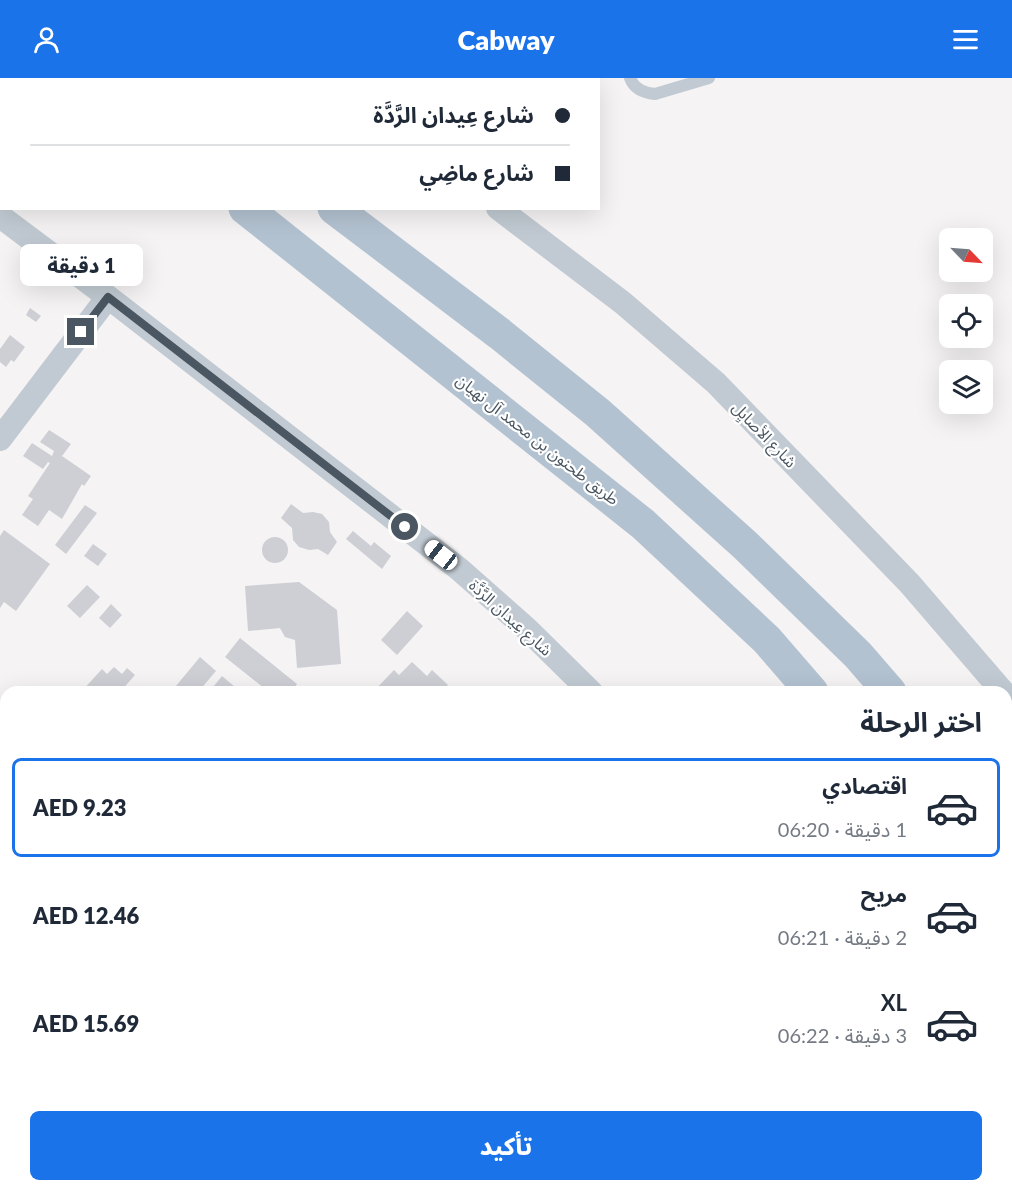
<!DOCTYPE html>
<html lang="ar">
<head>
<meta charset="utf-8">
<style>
	:root { --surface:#fff; --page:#f2f2f3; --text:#1f2937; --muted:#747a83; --line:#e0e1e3; --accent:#1a73e8 }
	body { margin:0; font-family:Lato,"Noto Sans Arabic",sans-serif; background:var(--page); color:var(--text); direction:rtl; height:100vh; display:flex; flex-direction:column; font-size:22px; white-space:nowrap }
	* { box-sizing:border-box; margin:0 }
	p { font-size:20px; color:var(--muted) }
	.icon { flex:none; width:33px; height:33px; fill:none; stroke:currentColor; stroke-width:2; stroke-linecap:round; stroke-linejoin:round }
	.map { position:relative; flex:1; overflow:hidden; direction:ltr }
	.sheet { position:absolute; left:0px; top:608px; width:1012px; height:506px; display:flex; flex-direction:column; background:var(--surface); border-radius:18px 18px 0 0; box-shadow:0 6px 24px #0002; direction:rtl }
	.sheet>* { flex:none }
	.banner { position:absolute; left:0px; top:0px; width:600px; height:132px; box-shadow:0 6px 24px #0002; direction:rtl; display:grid; align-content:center; height:132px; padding:0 30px; background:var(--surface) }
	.needle { width:39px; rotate:115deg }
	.fabs { position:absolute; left:939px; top:150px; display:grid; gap:12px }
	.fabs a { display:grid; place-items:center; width:54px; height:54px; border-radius:9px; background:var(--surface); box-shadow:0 6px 24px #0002; font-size:30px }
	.end { position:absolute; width:27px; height:27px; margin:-14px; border:8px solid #4a5661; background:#fff; box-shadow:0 0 0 3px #fff }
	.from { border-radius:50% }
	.bubble { position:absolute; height:42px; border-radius:9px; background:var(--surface); box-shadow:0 6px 24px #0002; font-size:20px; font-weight:800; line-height:42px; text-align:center; direction:rtl }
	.car { position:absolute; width:18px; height:36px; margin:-18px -9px; border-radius:8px; box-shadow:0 0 4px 2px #0007; background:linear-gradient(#fff 24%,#345 0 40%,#fff 0 76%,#345 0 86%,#fff 0) }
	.banner b { display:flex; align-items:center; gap:21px; height:57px; font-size:22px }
	.banner b+b { border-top:2px solid var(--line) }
	.banner i { width:15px; height:15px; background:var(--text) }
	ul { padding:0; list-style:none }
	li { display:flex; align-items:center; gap:18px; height:99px; margin:0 12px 9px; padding:0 18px; border:3px solid transparent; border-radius:9px }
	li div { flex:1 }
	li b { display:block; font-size:22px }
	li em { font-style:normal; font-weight:800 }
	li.on { border-color:var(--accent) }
	li>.icon { width:54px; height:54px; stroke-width:1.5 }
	h2 { padding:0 30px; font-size:27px; line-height:72px }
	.primary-button { display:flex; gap:12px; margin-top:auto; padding:12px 30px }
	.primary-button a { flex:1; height:69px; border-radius:9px; background:var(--accent); color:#fff; font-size:24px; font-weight:800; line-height:69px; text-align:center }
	header { display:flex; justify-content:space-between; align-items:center; height:78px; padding:0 30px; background:var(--accent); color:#fff; font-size:27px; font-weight:800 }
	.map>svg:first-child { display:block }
</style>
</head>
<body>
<header><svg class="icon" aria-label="menu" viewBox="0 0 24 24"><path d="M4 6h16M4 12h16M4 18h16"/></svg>Cabway<svg class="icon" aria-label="person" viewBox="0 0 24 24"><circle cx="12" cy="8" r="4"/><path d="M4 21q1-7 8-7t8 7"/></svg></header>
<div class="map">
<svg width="1012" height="1112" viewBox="0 0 1012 1112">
	<rect width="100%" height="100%" fill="#f5f3f3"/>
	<path fill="#cdcfd5" d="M30,230l11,8 -5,6 -10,-7z
		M10,257l15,12 -11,15 -3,-2 -5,7 -6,-5v-13z
		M49,352l22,14 -9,12 29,20 -7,10 -2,-2 -20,35 -13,-9 -11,16 -16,-11 11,-16 -5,-3 22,-33 -2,-1 -5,7 -20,-13 9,-13 20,13 2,-5 -14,-9z
		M291,426l12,9 10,-1 9,2 7,8 1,10 7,10 -9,13 -10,-6 -9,1 -10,-3 -6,-7 -1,-12 -11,-10z
		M85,427l12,8 -31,41 -11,-9z
		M4,452l46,34 -34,47 -12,-9 -4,6v-72z
		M353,453l18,15 3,-4 17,14 -9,13 -36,-30z
		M262 472a13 13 0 1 1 26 0a13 13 0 1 1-26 0Z
		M93,466l14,10 -9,12 -14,-10z
		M299,504l38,28 4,54 -44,4 -2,-28 -10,-3 -5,-9 -32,3 -3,-45z
		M87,507l13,12 -20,21 -13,-12z
		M111,526l11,11 -12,13 -11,-10z
		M407,533l16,15 -26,29 -16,-15z
		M240,560l57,46 -5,8h-23l-44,-35z
		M200,579l16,14 -18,21h-27z
		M412,584l15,14 5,-6 16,15 -7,7h-68l21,-22 5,5z
		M114,589l8,7 5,-6 8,7 -15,17h-39l21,-23 5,5z
		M222,598l19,16h-32z
		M6,710v30l-6,-5v-17z
		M0,857l6,5v22l-6,-4z
		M6,927v63l-6,-5v-51z
		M1,998l5,4v26l-6,-5z
		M0,1099l6,8 8,5h-14z
		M250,1107h25l4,5h-24z
		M712,1107h48l2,2 -5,3h-41z"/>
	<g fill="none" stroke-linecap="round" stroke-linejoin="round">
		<path stroke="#c1cad2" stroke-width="12" d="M630,0c4,11 14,15 25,16l54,-16"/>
		<path stroke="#c1cad2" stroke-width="24" d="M318,0l2,2
			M498,130l125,95 93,80 194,201 93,108
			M0,138l108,81 351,272 69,61 63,62
			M0,361l108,-142
			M0,834l6,5
			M1006,871l6,7
			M1006,1093l6,7
			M301,1107l5,5"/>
		<path stroke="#b3c2d1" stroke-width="33" d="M75,0l1,2
			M161,0l2,2
			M245,130l398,316 124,116 45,52
			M334,130l166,126 98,79 147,132 113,110 32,37
			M1006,746l6,7
			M1006,842l6,7"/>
	</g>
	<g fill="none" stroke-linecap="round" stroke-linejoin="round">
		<path stroke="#4a5661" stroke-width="8" d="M81,254l27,-35 297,230"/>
	</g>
	<g text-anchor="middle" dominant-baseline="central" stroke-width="4.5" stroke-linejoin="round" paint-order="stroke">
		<g font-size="16" fill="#4a5661" stroke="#fff">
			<text transform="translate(765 356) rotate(46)">شارع الأصايِل</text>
			<text transform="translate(538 361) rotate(38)">طريق طحنون بن محمد آل نهيان</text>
			<text transform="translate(511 539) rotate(42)">شارع عِيدان الرَّدَّة</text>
		</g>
	</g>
</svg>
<div class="fabs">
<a><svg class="needle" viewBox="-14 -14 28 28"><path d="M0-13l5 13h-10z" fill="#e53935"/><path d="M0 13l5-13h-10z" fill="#747a83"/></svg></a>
<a><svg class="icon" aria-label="locate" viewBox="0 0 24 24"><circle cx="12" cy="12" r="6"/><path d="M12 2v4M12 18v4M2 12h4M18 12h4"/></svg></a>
<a><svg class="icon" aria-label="layers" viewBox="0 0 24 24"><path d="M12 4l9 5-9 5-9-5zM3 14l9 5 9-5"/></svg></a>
</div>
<i class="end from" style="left:405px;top:449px"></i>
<i class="end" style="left:81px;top:254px"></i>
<div class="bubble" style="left:20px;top:166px;width:123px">1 دقيقة</div>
<i class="car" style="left:441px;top:477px;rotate:308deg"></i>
<div class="banner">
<b><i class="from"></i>شارع عِيدان الرَّدَّة</b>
<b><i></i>شارع ماضِي</b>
</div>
<section class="sheet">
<h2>اختر الرحلة</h2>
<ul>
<li class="on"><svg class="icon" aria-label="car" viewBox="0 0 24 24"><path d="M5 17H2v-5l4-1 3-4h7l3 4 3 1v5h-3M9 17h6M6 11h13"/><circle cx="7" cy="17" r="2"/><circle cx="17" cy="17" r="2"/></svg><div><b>اقتصادي</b><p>1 دقيقة · 06:20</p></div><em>AED 9.23</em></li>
<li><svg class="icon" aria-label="car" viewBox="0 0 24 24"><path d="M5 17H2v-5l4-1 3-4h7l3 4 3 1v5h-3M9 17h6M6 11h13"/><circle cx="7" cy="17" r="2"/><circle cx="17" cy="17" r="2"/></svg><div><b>مريح</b><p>2 دقيقة · 06:21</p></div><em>AED 12.46</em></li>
<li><svg class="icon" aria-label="car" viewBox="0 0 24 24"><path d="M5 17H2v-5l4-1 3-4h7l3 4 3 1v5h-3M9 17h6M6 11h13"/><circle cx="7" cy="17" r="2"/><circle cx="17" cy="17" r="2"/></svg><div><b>XL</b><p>3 دقيقة · 06:22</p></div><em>AED 15.69</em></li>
</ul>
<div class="primary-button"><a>تأكيد</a></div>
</section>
</div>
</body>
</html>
